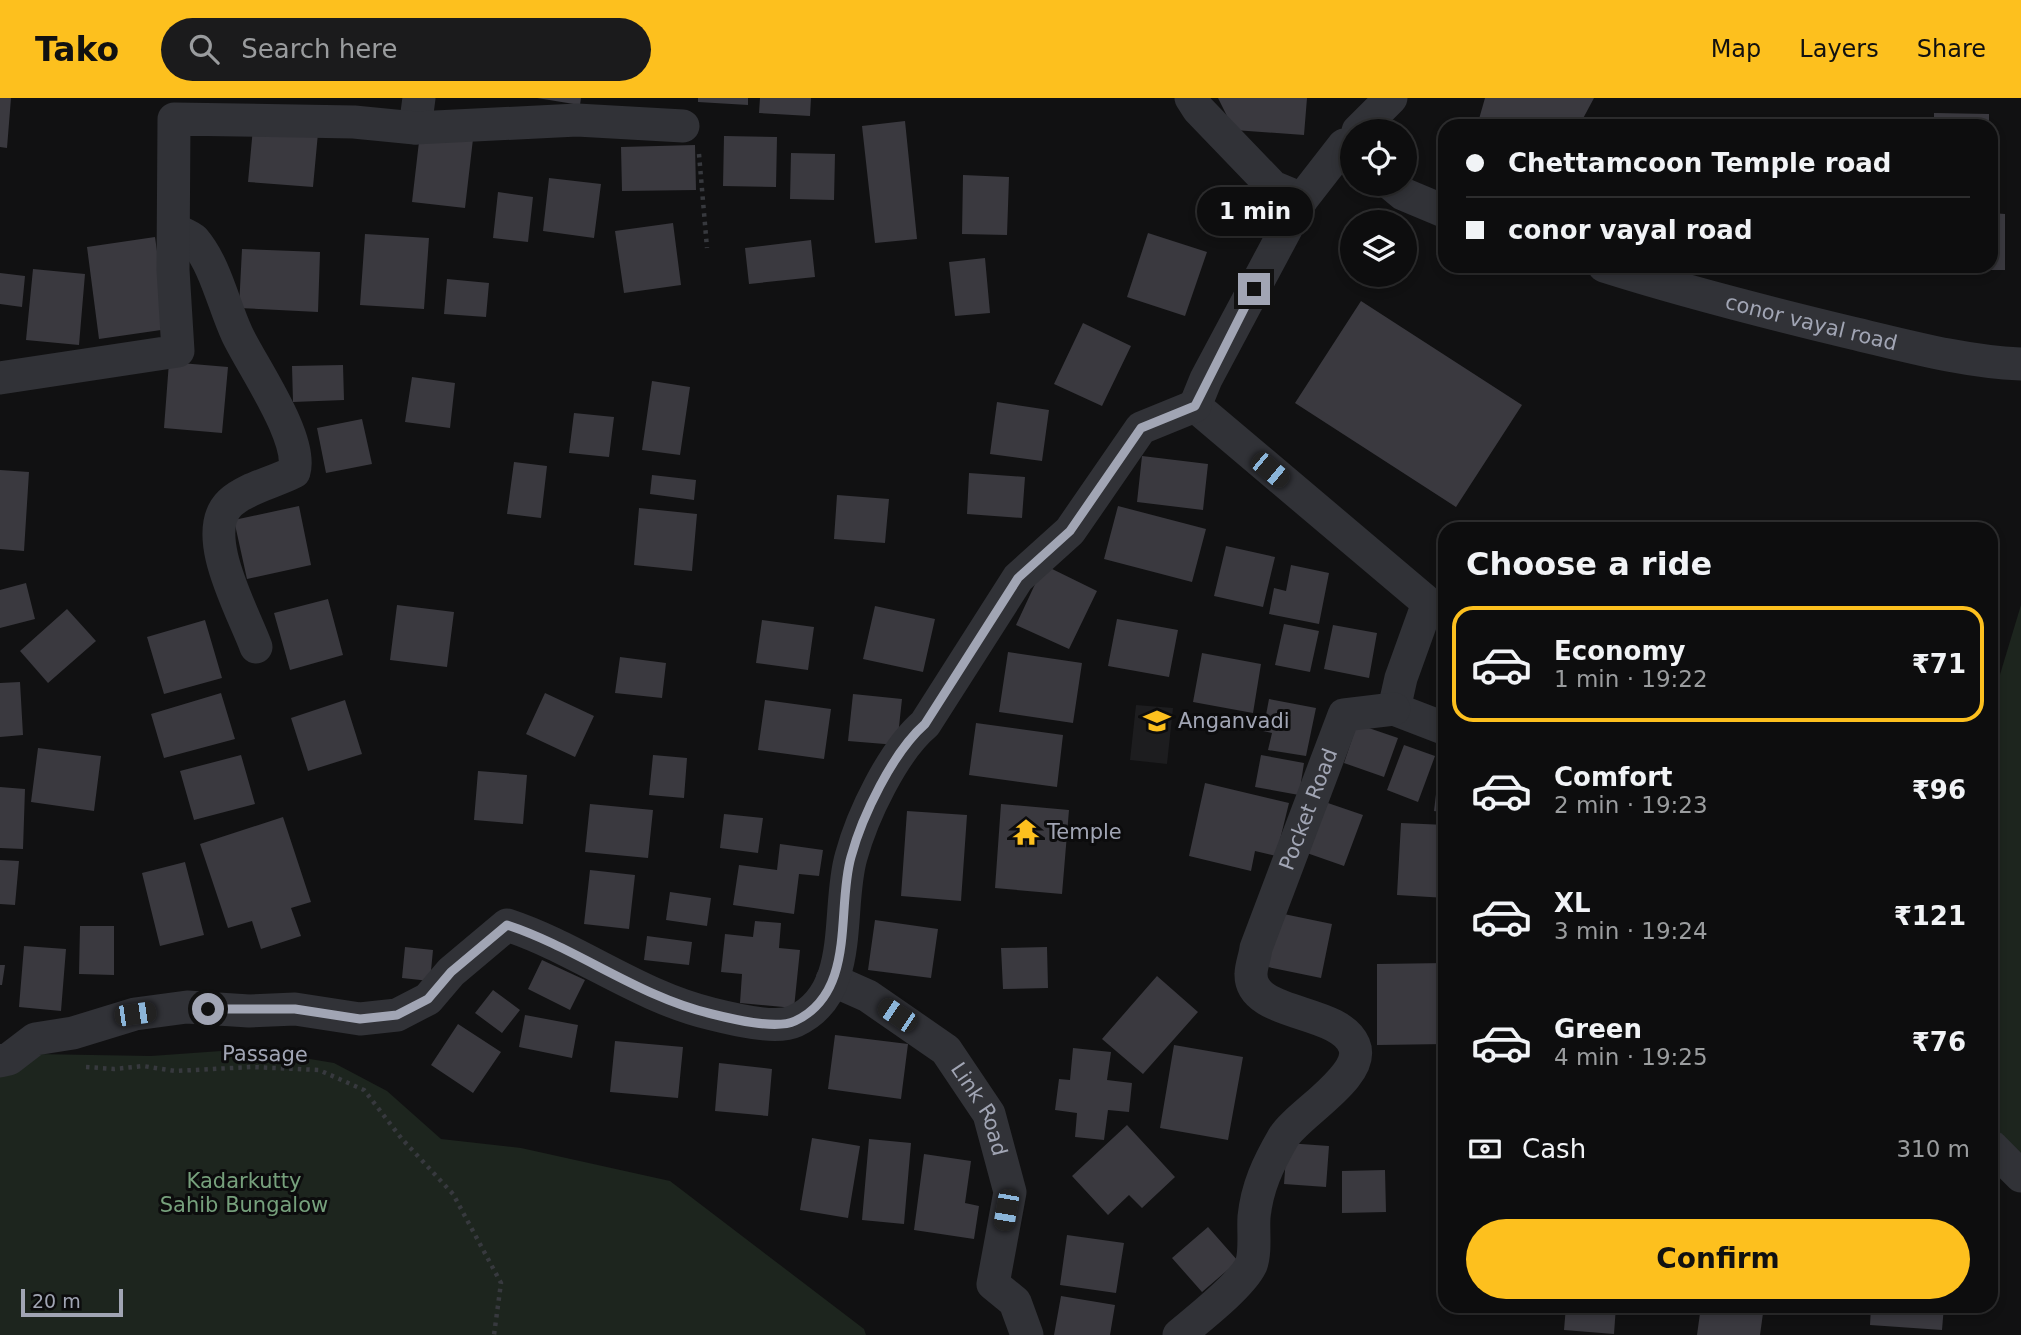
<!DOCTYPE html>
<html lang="en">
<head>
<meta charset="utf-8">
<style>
	:root { --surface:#0d0d0e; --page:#1b1b1c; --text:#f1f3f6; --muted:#9a9c9e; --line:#2d2d2e; --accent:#fdc01e }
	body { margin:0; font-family:"DejaVu Sans",sans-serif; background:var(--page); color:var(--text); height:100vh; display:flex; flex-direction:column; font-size:26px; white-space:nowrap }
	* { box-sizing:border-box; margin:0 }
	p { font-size:23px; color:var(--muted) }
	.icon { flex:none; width:38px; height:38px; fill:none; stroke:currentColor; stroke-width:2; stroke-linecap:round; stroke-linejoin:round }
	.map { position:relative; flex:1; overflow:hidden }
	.side { position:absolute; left:1438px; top:424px; width:560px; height:791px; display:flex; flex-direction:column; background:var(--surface); border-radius:21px; box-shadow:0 4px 10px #0003,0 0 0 2px var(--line) }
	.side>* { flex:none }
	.banner { position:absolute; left:1438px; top:21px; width:560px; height:154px; border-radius:21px; box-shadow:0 4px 10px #0003,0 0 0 2px var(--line); display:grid; align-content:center; height:154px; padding:0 28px; background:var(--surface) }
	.tools { position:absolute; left:1340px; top:21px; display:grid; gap:14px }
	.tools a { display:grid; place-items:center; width:77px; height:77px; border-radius:50%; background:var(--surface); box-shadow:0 4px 10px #0003,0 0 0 2px var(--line); font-size:35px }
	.scale { position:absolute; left:21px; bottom:18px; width:102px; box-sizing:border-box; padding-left:7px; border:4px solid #a1a5b4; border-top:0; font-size:19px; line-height:24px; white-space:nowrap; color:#a1a5b4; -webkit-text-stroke:5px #0c0c0d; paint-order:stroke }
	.end { position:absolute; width:32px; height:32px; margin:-16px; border:9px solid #a1a5b4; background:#111; box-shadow:0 0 0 4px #111 }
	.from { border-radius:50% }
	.bubble { position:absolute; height:49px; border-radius:24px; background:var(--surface); box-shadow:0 4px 10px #0003,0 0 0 2px var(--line); font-size:23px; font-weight:700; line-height:49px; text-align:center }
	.car { position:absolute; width:21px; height:42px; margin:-21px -10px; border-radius:9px; box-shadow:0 0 5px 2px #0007; background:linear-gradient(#222 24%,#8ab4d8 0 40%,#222 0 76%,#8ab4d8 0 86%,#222 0) }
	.banner b { display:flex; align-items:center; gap:24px; height:66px; font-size:26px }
	.banner b+b { border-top:2px solid var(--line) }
	.banner i { width:18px; height:18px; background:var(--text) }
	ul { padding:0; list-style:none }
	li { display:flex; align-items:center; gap:21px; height:116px; margin:0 14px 10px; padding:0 14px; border:4px solid transparent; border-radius:21px }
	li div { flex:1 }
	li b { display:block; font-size:26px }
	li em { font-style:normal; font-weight:700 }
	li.current { border-color:var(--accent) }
	li>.icon { width:63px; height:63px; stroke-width:1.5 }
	h2 { padding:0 28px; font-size:32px; line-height:84px }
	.pay { display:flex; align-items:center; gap:18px; height:77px; padding:0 28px; font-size:26px }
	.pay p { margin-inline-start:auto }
	.cta { display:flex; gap:14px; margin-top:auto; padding:14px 28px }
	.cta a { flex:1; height:80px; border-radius:42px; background:var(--accent); color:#111; font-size:28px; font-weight:700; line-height:80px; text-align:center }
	header { display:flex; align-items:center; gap:42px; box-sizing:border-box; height:98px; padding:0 35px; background:var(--accent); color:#111 }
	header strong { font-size:33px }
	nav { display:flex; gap:38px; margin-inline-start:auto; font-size:24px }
	.search { width:490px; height:63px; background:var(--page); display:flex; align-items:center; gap:18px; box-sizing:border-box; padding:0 24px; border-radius:38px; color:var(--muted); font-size:26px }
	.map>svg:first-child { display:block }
</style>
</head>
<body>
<header>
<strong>Tako</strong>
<div class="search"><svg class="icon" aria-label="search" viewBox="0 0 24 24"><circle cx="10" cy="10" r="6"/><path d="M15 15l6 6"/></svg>Search here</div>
<nav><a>Map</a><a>Layers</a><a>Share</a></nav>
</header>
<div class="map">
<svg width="2021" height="1237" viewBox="0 0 2021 1237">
	<rect width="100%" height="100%" fill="#111112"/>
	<path fill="#1d1d1f" d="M1136,607l37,3 -6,56 -37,-4z"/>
	<path fill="#1d251e" d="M2021,507v550l-29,-26v-428z
		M249,951l85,14 53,28 54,48 80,9 149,33 194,148 2,6h-866v-267l33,-14 118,2z"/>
	<path fill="#3a393f" d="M0,0h11l-4,50 -7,-1z
		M537,0h44l-1,7z
		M698,0h50v7l-50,-3z
		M760,0h51l-1,18 -51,-3z
		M1218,0h89l-3,37 -70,-5z
		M1485,0h109l-15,28h-102z
		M1934,15l55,1v12h-55z
		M905,23l12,118 -42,4 -13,-117z
		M253,30l65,5 -5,54 -65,-5z
		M420,35l53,6 -8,69 -53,-6z
		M724,38l53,1 -1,50 -53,-1z
		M695,47l1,45 -74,1 -1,-44z
		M791,55l44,1 -1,46 -44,-1z
		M963,77l46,2 -2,58 -45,-1z
		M549,80l52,6 -7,54 -51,-7z
		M498,94l35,5 -5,45 -35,-4z
		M1992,115l13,1v56h-83v-4h70z
		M673,125l8,62 -57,8 -9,-62z
		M1148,135l59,19 -22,64 -58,-19z
		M365,136l64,4 -5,71 -64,-4z
		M155,139l13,92 -69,10 -12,-92z
		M811,142l4,37 -66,7 -4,-36z
		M242,151l78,3 -2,60 -79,-4z
		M985,160l5,55 -35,3 -6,-54z
		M33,171l52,5 -6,71 -53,-5z
		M0,175l25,3 -3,31 -22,-3z
		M447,181l42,4 -3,34 -42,-3z
		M1361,203l161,104 -66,102 -161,-104z
		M1083,225l48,23 -29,60 -48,-22z
		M169,264l59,5 -6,66 -58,-5z
		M343,267l1,35 -51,2 -1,-36z
		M412,279l43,6 -5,45 -45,-6z
		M652,283l38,6 -10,68 -38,-5z
		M997,304l52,8 -7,51 -52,-7z
		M574,315l40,4 -5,40 -40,-4z
		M362,321l10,45 -46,9 -9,-45z
		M1142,358l66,8 -5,46 -66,-8z
		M514,364l33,4 -6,52 -34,-4z
		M0,372l29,2 -5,79 -24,-2z
		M969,375l56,4 -3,41 -55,-4z
		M652,377l44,5 -2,20 -44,-6z
		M837,397l52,4 -4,44 -51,-4z
		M299,408l12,59 -64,14 -13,-59z
		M1118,408l88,23 -14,53 -88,-23z
		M639,410l58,6 -5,57 -58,-6z
		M1226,448l49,11 -12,50 -49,-11z
		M1044,467l53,26 -28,58 -53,-24z
		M1291,467l38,8 -10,51 -50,-10 5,-26 12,3z
		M26,485l9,36 -35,9v-38z
		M328,501l15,56 -53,15 -16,-57z
		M397,507l57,7 -7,55 -57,-7z
		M875,508l60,13 -12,53 -60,-13z
		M67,511l29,32 -48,42 -28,-32z
		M1117,521l61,11 -9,47 -61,-11z
		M205,522l17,58 -58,16 -17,-57z
		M762,522l52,7 -6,43 -52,-7z
		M1284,526l35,7 -9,41 -35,-7z
		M1333,527l44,8 -8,45 -45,-9z
		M1008,554l74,11 -9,60 -74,-11z
		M1202,555l59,11 -8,49 -60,-11z
		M620,559l46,6 -4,35 -47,-5z
		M20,584l3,53 -23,2v-54z
		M221,595l14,46 -71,19 -13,-44z
		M545,595l49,23 -19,41 -49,-23z
		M853,596l49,5 -5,46 -49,-4z
		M1269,601l47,9 -10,48 -38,-6 4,-17 -9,-2z
		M345,602l17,54 -54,17 -17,-53z
		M765,602l66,9 -7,50 -66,-9z
		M976,625l87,12 -6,52 -88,-12z
		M1357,626l41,14 -14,39 -40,-14z
		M1404,647l31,11 -17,46 -31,-12z
		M38,650l63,8 -7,55 -63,-9z
		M241,657l14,49 -61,16 -14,-49z
		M653,657l34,3 -3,40 -35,-3z
		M1261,657l43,8 -5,32 -44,-8z
		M1440,662l6,1v52l-12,-2z
		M478,673l49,4 -4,49 -49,-4z
		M1205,685l84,20 -13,53 -21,-5 -4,20 -62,-15z
		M0,689l25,2 -2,60 -23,-1z
		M1322,703l41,14 -19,51 -40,-14z
		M590,706l63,6 -5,48 -63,-6z
		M1001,706l68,6 -7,84 -67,-6z
		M907,713l60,4 -6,86 -60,-5z
		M724,716l39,4 -5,35 -38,-5z
		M283,719l28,85 -20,6 10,28 -40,13 -9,-28 -24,7 -28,-84z
		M1401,725l45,2v73l-49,-3z
		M780,746l43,6 -4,26 -20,-2 -5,40 -61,-9 6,-40 38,5z
		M0,762l19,1 -4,44 -15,-1z
		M185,764l19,73 -44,11 -18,-73z
		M590,772l45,5 -6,54 -45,-5z
		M670,794l41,6 -4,28 -41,-6z
		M1279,815l53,11 -11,54 -53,-11z
		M875,822l63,9 -7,49 -63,-8z
		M755,823l26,2 -2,25 21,2 -6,58 -54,-5 2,-29 -21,-2 4,-38 28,3z
		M80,828h34v49l-35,-1z
		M647,838l45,6 -3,23 -45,-5z
		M24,848l42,3 -5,62 -42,-4z
		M405,849l28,3 -3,31 -28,-3z
		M1047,849l1,41 -45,1 -2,-41z
		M542,862l43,20 -15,30 -42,-21z
		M1446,865v81l-69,1v-81z
		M0,867h5l-3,20h-2z
		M1157,878l41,36 -55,62 -41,-35z
		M493,892l27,20 -18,23 -27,-20z
		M525,917l53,10 -6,33 -53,-11z
		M458,926l43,28 -28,41 -42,-28z
		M835,937l73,9 -7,55 -73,-10z
		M615,943l68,6 -5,51 -68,-6z
		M1174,947l69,12 -15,83 -68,-12z
		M1073,950l38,4 -4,28 25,3 -3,29 -21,-2 -4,30 -29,-3 2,-24 -22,-3 4,-31 11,1z
		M719,965l53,6 -4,47 -53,-5z
		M1127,1027l48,52 -33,31 -13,-13 -21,20 -36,-39z
		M812,1040l48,8 -12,72 -48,-8z
		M869,1041l42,4 -7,81 -42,-4z
		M1287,1045l42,3 -3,41 -42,-3z
		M924,1056l47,7 -6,42 14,3 -5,33 -60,-9z
		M1385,1072l1,42 -44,1v-42z
		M1208,1129l30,34 -36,31 -30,-34z
		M1067,1137l57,8 -8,50 -56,-8z
		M1061,1198l54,9 -5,30h-56z
		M1566,1208h50l-2,28 -50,-4z
		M1701,1208h63l-4,29h-63z
		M1871,1208h73l-2,24 -72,-5z"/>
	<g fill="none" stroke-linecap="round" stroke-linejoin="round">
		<path stroke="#37393e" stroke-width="4.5" stroke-dasharray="3.5 5" stroke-linecap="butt" d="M699,56l8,94
			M86,969l28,2 29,-3 32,5 76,-4 68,3 45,20 38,49 51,55 48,89 -7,52"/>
		<g stroke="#313237" stroke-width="33">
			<path d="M1191,0l7,11 75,78 29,12"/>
			<path d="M415,30l4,-30"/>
			<path d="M1358,33l33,-33"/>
			<path d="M1353,55l-9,-8 -42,54 -96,180 -11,27 233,197 -27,75 -7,31 52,20"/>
			<path d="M1391,86l12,10 43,18"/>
			<path d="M175,132c6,3 15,6 19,10 22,26 29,64 43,94 15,32 67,105 57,138 -19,10 -48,16 -64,31 -32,31 14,110 26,144"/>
			<path id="s1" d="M1604,168c82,26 165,47 248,67 55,13 113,29 169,31"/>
			<path d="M0,280l178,-27 -5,-81 1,-151 180,3 61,6 162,-8 106,6"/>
			<path id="s2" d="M832,882l36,16 78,54 43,64 21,78 -17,92 22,18 12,33"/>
			<path d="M0,963l9,-2 26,-20 38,-6 62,-19 52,-7 62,4 46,-2 65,10 37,-4 31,-16 23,-27 56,-47c70,23 132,72 205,89 20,5 64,16 83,7 61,-28 41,-112 56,-164 11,-41 42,-106 74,-133l93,-146 52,-47 71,-103 54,-22"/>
			<path d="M1992,1049l29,29"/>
			<path id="s3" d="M1179,1237c19,-16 62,-49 72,-70 5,-13 2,-34 3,-48 3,-30 14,-53 29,-79 14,-24 84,-62 71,-93 -15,-37 -104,-28 -103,-71 0,-8 4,-17 5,-26l88,-233 50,-6"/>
		</g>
	</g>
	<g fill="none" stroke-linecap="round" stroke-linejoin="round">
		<path stroke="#a1a5b4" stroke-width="9" d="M208,911h87l65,10 37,-4 31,-16 23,-27 56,-47c70,23 132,72 205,89 20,5 64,16 83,7 62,-29 41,-112 56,-164 11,-41 42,-105 74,-133l93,-146 52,-47 71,-103 54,-22 59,-117"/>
	</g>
	<defs>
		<symbol id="school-bare" viewBox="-9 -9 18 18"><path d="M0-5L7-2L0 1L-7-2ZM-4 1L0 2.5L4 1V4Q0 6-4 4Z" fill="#fdc01e" stroke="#0c0c0d" stroke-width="2.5" paint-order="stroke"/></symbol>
		<symbol id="temple-bare" viewBox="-9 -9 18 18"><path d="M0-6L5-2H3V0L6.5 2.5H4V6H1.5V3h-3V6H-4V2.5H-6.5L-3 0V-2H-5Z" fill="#fdc01e" stroke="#0c0c0d" stroke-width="2.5" paint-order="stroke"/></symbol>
	</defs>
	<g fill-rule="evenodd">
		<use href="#school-bare" x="1138" y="604" width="38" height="38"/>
		<use href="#temple-bare" x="1007" y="715" width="38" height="38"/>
	</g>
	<g text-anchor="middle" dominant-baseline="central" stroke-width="6" stroke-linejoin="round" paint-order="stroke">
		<g font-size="21" fill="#a1a5b4" stroke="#0c0c0d">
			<text stroke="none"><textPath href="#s1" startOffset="215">conor vayal road</textPath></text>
			<text stroke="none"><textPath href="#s3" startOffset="663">Pocket Road</textPath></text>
			<text transform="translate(265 956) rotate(1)">Passage</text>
			<text stroke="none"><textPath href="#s2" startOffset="203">Link Road</textPath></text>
		</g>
		<g font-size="21" fill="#a1a5b4" stroke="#0c0c0d" text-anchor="start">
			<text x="1178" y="623">Anganvadi</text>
			<text x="1047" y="734">Temple</text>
		</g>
		<g font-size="21" fill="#76a07c" stroke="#0c0c0d">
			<text x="244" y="1083">Kadarkutty<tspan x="244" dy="24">Sahib Bungalow</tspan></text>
		</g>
	</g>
</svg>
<div class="tools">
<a><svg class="icon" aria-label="locate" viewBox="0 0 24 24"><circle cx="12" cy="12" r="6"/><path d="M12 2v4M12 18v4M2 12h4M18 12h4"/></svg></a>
<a><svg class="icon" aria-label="layers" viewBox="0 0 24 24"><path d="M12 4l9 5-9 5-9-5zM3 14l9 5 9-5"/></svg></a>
</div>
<div class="scale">20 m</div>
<i class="end from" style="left:208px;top:911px"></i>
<i class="end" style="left:1254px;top:191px"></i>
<div class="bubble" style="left:1197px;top:89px;width:116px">1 min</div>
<i class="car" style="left:1270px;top:372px;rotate:130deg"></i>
<i class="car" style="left:135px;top:916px;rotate:82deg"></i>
<i class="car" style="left:897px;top:917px;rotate:304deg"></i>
<i class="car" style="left:1006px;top:1112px;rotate:190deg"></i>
<div class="banner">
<b><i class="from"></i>Chettamcoon Temple road</b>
<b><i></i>conor vayal road</b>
</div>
<section class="side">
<h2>Choose a ride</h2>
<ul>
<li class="current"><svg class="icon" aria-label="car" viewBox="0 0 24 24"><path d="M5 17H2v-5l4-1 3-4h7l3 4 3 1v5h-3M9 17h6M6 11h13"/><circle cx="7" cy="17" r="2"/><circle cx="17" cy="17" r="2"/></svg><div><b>Economy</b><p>1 min · 19:22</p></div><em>₹71</em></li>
<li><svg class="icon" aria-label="car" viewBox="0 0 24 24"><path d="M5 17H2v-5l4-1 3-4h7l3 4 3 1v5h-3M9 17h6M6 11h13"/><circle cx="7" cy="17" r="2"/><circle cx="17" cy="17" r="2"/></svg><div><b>Comfort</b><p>2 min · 19:23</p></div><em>₹96</em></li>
<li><svg class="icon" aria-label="car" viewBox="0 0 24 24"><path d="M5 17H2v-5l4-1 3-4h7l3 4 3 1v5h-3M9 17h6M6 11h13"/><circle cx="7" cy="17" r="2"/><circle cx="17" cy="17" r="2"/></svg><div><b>XL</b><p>3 min · 19:24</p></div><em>₹121</em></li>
<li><svg class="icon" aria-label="car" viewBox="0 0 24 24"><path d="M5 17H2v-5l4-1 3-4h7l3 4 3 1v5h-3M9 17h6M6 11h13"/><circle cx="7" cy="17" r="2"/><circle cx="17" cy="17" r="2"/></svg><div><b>Green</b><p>4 min · 19:25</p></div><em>₹76</em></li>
</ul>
<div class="pay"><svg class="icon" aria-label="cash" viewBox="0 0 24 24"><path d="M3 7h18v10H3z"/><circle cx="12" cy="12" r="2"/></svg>Cash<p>310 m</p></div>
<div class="cta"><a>Confirm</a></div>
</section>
</div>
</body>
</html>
